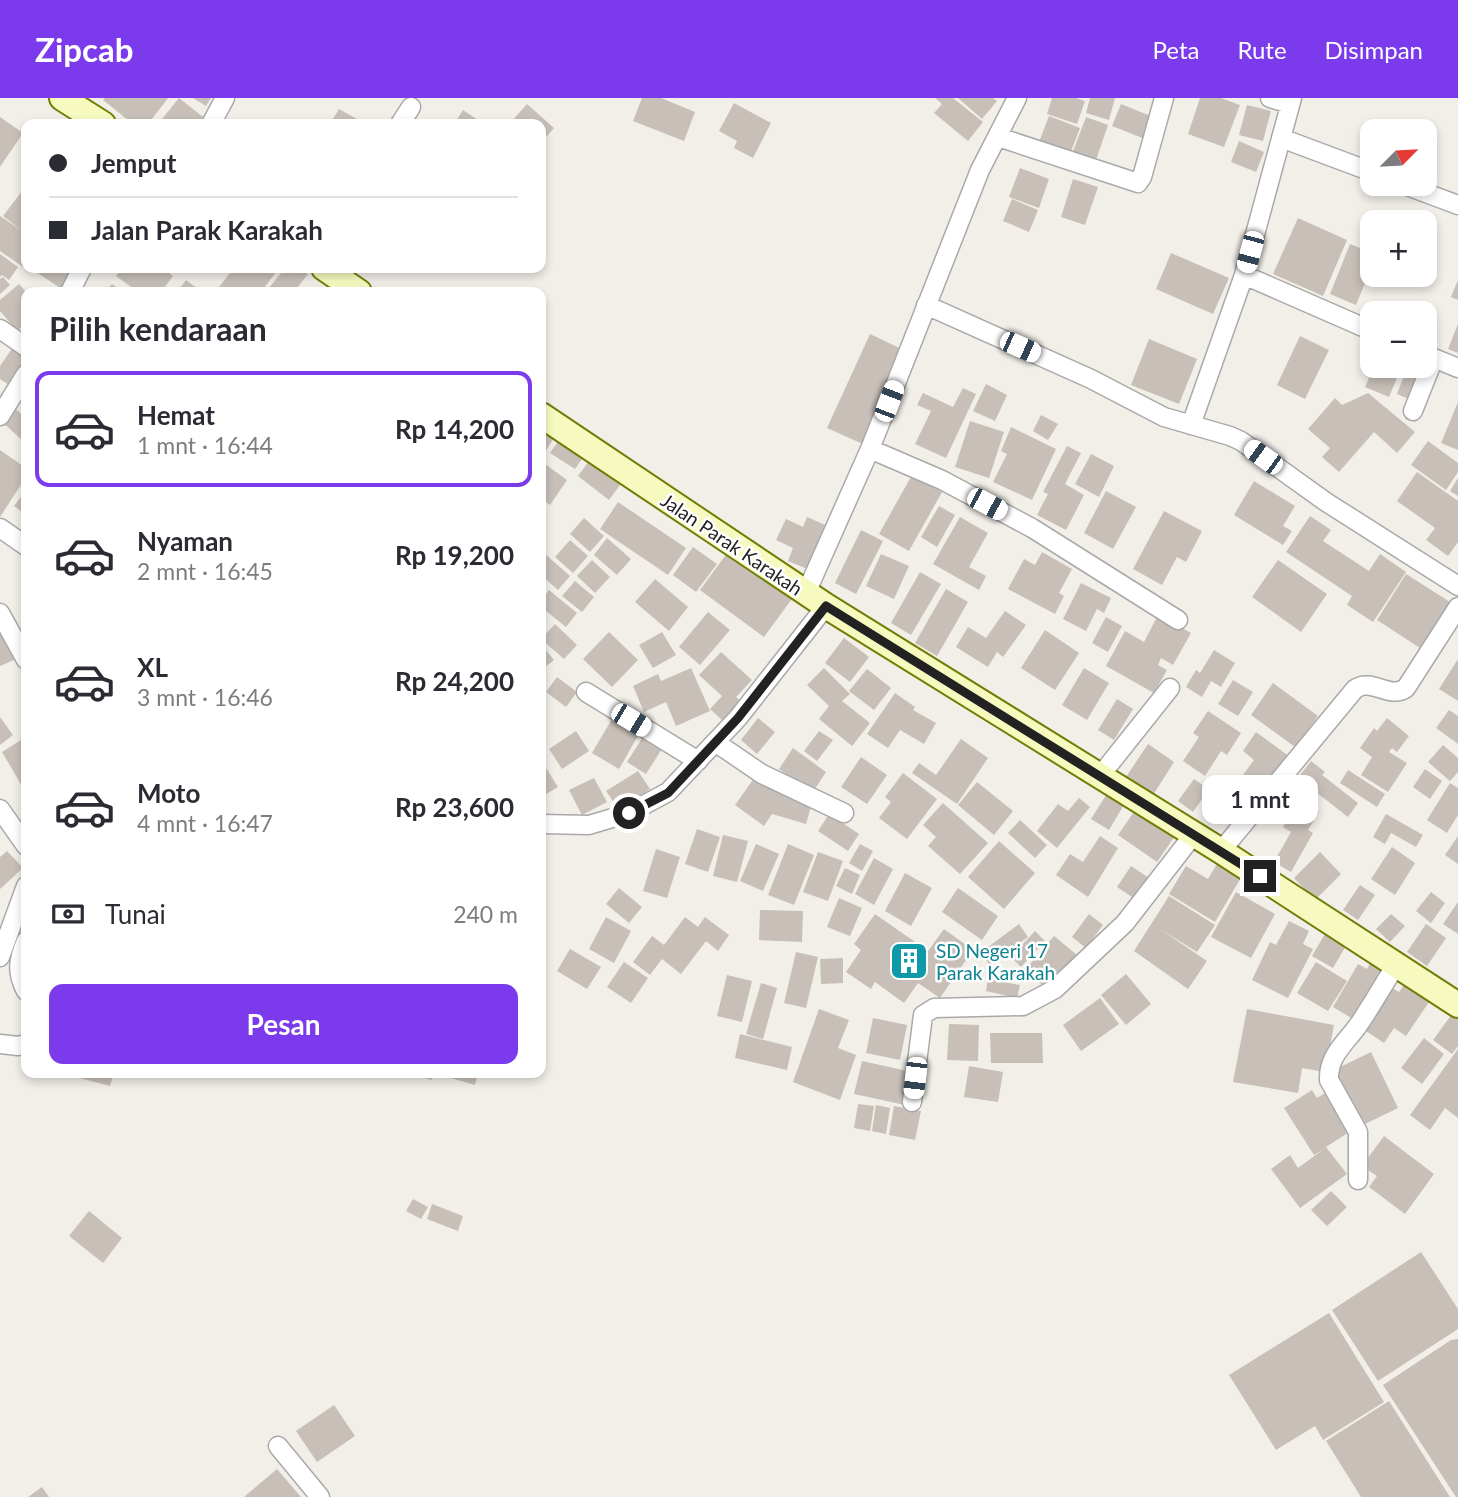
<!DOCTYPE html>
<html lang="id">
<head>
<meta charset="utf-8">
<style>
	:root { --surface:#fff; --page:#f7f7f7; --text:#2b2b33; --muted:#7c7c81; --line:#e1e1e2; --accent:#7c3aed }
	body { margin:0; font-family:Lato,sans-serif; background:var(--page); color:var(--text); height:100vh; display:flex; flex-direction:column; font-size:26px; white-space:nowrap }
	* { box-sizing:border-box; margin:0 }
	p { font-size:23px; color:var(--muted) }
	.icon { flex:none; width:38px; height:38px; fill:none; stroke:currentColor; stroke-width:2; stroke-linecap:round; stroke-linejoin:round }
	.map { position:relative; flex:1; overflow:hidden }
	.drawer { position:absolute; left:21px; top:189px; width:525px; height:791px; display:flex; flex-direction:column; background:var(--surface); border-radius:14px; box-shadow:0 4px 10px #0003 }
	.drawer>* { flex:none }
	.top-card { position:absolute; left:21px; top:21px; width:525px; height:154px; border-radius:14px; box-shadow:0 4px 10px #0003; display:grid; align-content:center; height:154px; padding:0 28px; background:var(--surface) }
	.needle { width:46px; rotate:66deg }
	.tools { position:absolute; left:1360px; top:21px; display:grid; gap:14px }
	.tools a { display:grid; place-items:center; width:77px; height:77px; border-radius:14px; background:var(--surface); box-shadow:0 4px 10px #0003; font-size:35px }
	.end { position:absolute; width:32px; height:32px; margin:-16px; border:9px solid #222; background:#fff; box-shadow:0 0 0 4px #fff }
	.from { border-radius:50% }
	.bubble { position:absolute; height:49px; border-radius:14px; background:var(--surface); box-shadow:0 4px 10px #0003; font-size:23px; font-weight:700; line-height:49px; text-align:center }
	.car { position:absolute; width:21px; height:42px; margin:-21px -10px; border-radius:9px; box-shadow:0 0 5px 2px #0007; background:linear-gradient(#fff 24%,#345 0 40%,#fff 0 76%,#345 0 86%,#fff 0) }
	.top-card b { display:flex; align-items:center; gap:24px; height:66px; font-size:26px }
	.top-card b+b { border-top:2px solid var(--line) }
	.top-card i { width:18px; height:18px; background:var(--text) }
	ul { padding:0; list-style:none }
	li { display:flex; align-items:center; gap:21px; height:116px; margin:0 14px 10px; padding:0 14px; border:4px solid transparent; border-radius:14px }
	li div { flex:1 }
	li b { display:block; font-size:26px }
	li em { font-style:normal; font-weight:700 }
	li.active { border-color:var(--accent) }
	li>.icon { width:63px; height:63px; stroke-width:1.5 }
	h2 { padding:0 28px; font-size:32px; line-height:84px }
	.pay { display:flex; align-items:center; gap:18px; height:77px; padding:0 28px; font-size:26px }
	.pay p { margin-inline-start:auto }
	.primary-button { display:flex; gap:14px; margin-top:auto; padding:14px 28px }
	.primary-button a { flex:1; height:80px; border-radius:14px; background:var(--accent); color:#fff; font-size:28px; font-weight:700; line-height:80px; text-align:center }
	header { display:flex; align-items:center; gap:42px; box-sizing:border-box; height:98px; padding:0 35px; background:var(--accent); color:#fff }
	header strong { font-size:33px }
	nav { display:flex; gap:38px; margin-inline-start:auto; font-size:24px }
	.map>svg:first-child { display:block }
</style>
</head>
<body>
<header>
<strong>Zipcab</strong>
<nav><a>Peta</a><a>Rute</a><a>Disimpan</a></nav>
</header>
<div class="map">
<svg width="1458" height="1399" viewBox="0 0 1458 1399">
	<rect width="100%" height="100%" fill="#f2efe9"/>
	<path fill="#c7bfb8" d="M105,0h63l-20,26h-15l-30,-24z
		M179,0l24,19 -5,7h-40z
		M193,0h18l-5,8z
		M642,0h19l34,14 -11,29 -51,-20z
		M935,0h18l30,24 -15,19 -34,-28 8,-9z
		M958,0h35l4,3 -15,18z
		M1052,0h24l9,3 -8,23 -30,-10z
		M1090,0h25l-6,22 -23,-7z
		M1200,0h21l19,7 -16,42 -36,-13z
		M734,5l37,20 -18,35 -19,-10 3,-7 -18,-10z
		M527,6l27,24 -13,15v-19h-25l-4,-3z
		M1121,6l32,13 -8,22 -33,-13z
		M1247,7l24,6 -8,30 -24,-6z
		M339,11l27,15h-36z
		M463,12l21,14h-30z
		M1049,18l31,12 -10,26 -31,-12z
		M0,19l23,16 -23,34z
		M1086,19l22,8 -13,38 -23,-9z
		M1239,43l25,11 -8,20 -25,-10z
		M1020,70l29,11 -10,29 -30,-11z
		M1073,81l25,8 -13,38 -24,-8z
		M26,88v42l-2,4 2,2v35l-26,-18v-35l21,14 -18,-14z
		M1012,101l26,11 -9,22 -26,-11z
		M1298,120l49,22 -24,56 -50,-22z
		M1350,146l22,9v13l-16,39 -26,-11z
		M1171,155l58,25 -16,36 -57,-25z
		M0,156l18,13 -9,13 -7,-5 -2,2z
		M35,170h41l-14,21 -29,-19z
		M122,170h40l11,8 -12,16h-23l-22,-16z
		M234,170h45l-18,24h-46z
		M285,170h14l9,6 -14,18h-20l-5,-4z
		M3,179l7,8 -10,9v-15z
		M186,182l16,12h-25z
		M1458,182v20l-7,-3z
		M19,186l7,8v31l-9,8 -17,-20v-11z
		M112,186l11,8h-18z
		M1458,226v29l-10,-4z
		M870,236l38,18 -43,93 -38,-17z
		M1300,238l29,14 -24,49 -28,-14z
		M1149,241l48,20 -18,45 -48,-19z
		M13,249l13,9v4l-17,25 -9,-6v-13z
		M1374,268h28l-13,31 -24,-10z
		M1407,270l15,6 -11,26 -14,-6z
		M986,286l21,11 -12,26 -22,-10z
		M963,290l13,6 -30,64 -31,-14 16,-33 -14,-6 6,-12 30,14z
		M1368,295l47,39 -18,21 -23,-21 -35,40 -17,-15 8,-9 -22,-19 27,-31 7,7z
		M1458,304v48l-17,-7z
		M14,309l12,12v17l-4,4 -21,-19z
		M1041,317l17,9 -10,16 -15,-9z
		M970,323l34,11 -15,46 -34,-11z
		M541,329l14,9 -11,18 -3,-3z
		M1011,329l45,22 -24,51 -39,-18 14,-28 -6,-3z
		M559,342l25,16 -9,13 -25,-16z
		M1428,343l30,22v9l-12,18 -35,-25z
		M1067,348l14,7 -16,31 19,11 -18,35 -29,-15 11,-21 -5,-2z
		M0,352l26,18v9l-26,40z
		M1091,356l23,12 -15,31 -24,-13z
		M541,363l26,19 -17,25 -9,-7z
		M589,363l31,24 -11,15 -31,-24z
		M1417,374l41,29v41l-10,14 -22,-16 9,-12 -38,-27z
		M912,377l30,17 -33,59 -30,-17z
		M1458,380v18l-8,-5z
		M1254,383l41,25 -12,20 9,5 -9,14 -49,-30z
		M26,392v25l-12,-9z
		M1106,393l30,16 -23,42 -29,-16z
		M618,404l68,46 -18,27 -68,-46z
		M939,408l16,9 -18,32 -16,-10z
		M1164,413l38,20 -16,31 -9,-5 -15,28 -29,-16z
		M1310,418l21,14 -8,11 46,30 11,-17 26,18 -33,50 -26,-17 5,-9 -66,-44z
		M807,419l23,10 -20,43 -22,-9 5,-13 -17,-8 10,-21 17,8z
		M960,419l28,16 -19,34 17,9 -7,14 -46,-26z
		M584,420l20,18 -14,16 -20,-18z
		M861,432l22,11 -27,53 -21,-11z
		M607,440l24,21 -14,16 -23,-20z
		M570,442l18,16 -15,17 -18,-16z
		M733,447l64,47 -33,45 -64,-47z
		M693,449l24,17 -21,28 -23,-17z
		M1042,454l30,17 -13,24 5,3 -9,18 -47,-25 16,-30 11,6z
		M544,455l26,23 -12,14 -17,-15v-18z
		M881,456l28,12 -15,33 -28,-13z
		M592,462l18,17 -15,16 -18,-17z
		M1278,462l49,34 -26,38 -49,-35z
		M920,474l21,12 -30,51 -20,-12z
		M1406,476l44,28 -30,46 -43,-28z
		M655,481l33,28 -19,24 -34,-29z
		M575,483l19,16 -12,15 -20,-16z
		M1081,485l30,15 -7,15 -7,-4 -11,22 -23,-12z
		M946,491l22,13 -31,54 -22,-13z
		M549,492l28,23 -11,14 -25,-20v-6z
		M1005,513l21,14 -23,32 -6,-5 -9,15 -32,-20 12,-20 18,11z
		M708,514l22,18 -30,35 -21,-18z
		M1158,517l33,18 -18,32 -12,-7 -3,7 9,5 -13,23 -48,-27 19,-35 19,11z
		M1106,519l16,9 -14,26 -16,-9z
		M555,526l22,21 -13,14 -23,-20z
		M1045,532l34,23 -24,37 -34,-22z
		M0,534l14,28 -14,6z
		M609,534l29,28 -26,27 -29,-28z
		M662,534l14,23 -23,13 -14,-23z
		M844,540l25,19 -19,25 -25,-19z
		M545,551l9,11 -13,10v-18z
		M1214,552l21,13 -14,24 -10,-6 -9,16 -16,-10 10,-17 4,3z
		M721,554l31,28 -16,17 5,4 -18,20 -13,-12 12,-13 -23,-21z
		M1458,561v42l-19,-12z
		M691,570l19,43 -34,15 -10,-24 -22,10 -11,-26 25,-12 3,7z
		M824,570l26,26 -8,7 28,22 -18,23 -33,-27 10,-13 -22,-21z
		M1084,570l25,15 -22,37 -25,-15z
		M867,571l24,19 -17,22 -25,-19z
		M557,579l20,15 -11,15 -20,-15z
		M1233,582l20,12 -15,24 -20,-12z
		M1273,585l45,33 -23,31 -44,-32z
		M895,595l20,14 -2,3 23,13 -12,21 -24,-14 -12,18 -21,-14z
		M1117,601l16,10 -19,31 -16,-10z
		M1449,612l9,6v28l-22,-16z
		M1208,613l33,22 -14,22 -6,-4 -16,25 -22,-15 16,-24 -6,-4z
		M0,619l13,18 -13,10z
		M758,620l17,14 -18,22 -16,-14z
		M1387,620l22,18 -12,16 -5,-4 -3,4 18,11 -19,29 -27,-17 11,-18 -12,-9 14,-20 3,3z
		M612,621l27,15 -20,35 -27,-16z
		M576,633l13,20 -27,18 -13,-20z
		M819,633l14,9 -16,21 -13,-10z
		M646,634l19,12 -19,30 -19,-12z
		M1256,634l34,25 -33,47 -23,-17 20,-27 -11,-9z
		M26,639v56l-24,-41z
		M961,641l27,19 -31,46 -45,-31 7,-10 17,12z
		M1148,646l26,18 -21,33 -27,-18z
		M1443,647l15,13v14l-8,9 -22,-19z
		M793,650l33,24 -13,20 -34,-23z
		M861,659l26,18 -20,29 -26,-17z
		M541,662l17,27 -17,10z
		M1311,663l14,11 -3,3 36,28 -10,14 -36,-28 -7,9 -14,-11z
		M1425,671l17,12 -12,18 -17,-12z
		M1348,672l37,24 -8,13 -37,-24z
		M638,673l12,18 -31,21 -13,-19z
		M903,675l34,26 -30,40 -28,-21 12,-16 -6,-5z
		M757,676l28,21 27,8 -6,21 -34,-10 -8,12 -29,-21z
		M594,680l13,24 -25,13 -13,-25z
		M1194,681l15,10 -16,23 -15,-11z
		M977,684l36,29 -19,24 -36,-30z
		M1450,685l8,5v27l-11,18 -20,-13z
		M1108,694l17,11 -16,27 -18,-11z
		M1079,700l11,9 -33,41 -20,-17 21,-27 10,7z
		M1298,702l21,12 -11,18 5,3 -22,39 -17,-10 17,-30 -8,-5z
		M943,705l45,40 -28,31 -32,-28 8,-9 -13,-12z
		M1136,711l39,27 -18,26 -39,-27z
		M829,716l30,20 -11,17 -30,-20z
		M1386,716l37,21 -7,12 -25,-14 -6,11 -12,-7z
		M1020,722l27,25 -12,13 -27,-25z
		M697,731l23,8 -12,35 -23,-8z
		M723,737l25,6 -11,41 -24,-6z
		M1100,738l18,12 -30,49 -32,-22 14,-21 13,8z
		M1458,738v28l-13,-9z
		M999,743l36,32 -31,36 -36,-32z
		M756,746l23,10 -16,37 -23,-10z
		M788,746l26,11 -20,50 -26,-10z
		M860,746l13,7 -11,20 -13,-8z
		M1392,749l23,16 -20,32 -24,-16z
		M656,751l24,8 -13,41 -24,-7z
		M7,753l16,17 -23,21v-32z
		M818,754l25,9 -15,40 -25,-9z
		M1320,754l21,22 -26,26 -21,-22z
		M874,760l19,11 -19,36 -19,-11z
		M1218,764l24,14 -27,46 -46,-28 17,-28 22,13z
		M1131,768l18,12 -14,21 -18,-12z
		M845,770l15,7 -8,19 -16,-8z
		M905,775l27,15 -21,38 -26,-15z
		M1360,787l15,10 -17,25 -15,-10z
		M619,790l23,19 -13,16 -23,-19z
		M958,790l40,28 -16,24 -40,-28z
		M1236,794l39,22 -24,44 -40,-21z
		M1431,794l14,11 -14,20 -15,-12z
		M1169,798l46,29 -18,27 -37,-23 47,32 -19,28 -54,-38z
		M839,800l23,10 -12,28 -23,-9z
		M1458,804v32l-15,-10z
		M760,812l43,1 -1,31 -43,-2z
		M875,816l53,37 16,-22 29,21 -33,48 -22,-15 -14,20 -29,-21 -4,7 -25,-17 15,-22 -7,-6z
		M1089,816l14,11 -17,23 -14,-11z
		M1391,816l14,12 -15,16 -14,-13z
		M606,819l25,14 -17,32 -25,-14z
		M685,819l13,10 7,-10 24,18 -11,16 -12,-10 -25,33 -19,-15 -12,16 -17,-13 19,-26 12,9z
		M1289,823l20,10 -6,13 10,5 -25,49 -36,-18 18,-38 6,3z
		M1019,826l9,13 -38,28 -10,-12z
		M1426,826l20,14 -19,28 -20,-14z
		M1035,833l10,10 -24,26 -10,-10z
		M1326,834l21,12 -14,24 -21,-12z
		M1054,838l23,19 -29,35 -23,-20z
		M570,851l31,18 -14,22 -30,-18z
		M796,854l22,5 -12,51 -22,-5z
		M843,860v25l-22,1 -1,-25z
		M1373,860l17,10 -32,54 -25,-15 25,-43 9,5z
		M624,864l24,16 -17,25 -24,-16z
		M1316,864l31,19 -19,30 -31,-18z
		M1126,876l25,30 -25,21 -25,-30z
		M727,877l25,6 -10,41 -25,-6z
		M988,881l32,6 -3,13 -31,-7z
		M1408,881l25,17 -27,40 -12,-8 -10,15 -24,-16 27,-42 12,7z
		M761,885l16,5 -14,51 -17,-5z
		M1100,900l19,26 -38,27 -18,-26z
		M819,911l30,11 -11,28 18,7 -16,45 -47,-18z
		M1247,911l87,16 -9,47 -23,-4 -4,25 -65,-11z
		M1455,912l3,2v34l-6,8 -19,-14z
		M873,920l34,7 -7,35 -34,-7z
		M949,926l30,1 -1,36 -31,-1z
		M990,935h52l1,30h-52z
		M740,936l52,13 -5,23 -52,-12z
		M1424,940l20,16 -22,30 -21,-16z
		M1458,951v69l-13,-10 -15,22 -20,-15z
		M1371,954l27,56 -37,18 -27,-56z
		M862,963l50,11 -7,33 -51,-11z
		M969,968l34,6 -5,30 -34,-5z
		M61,975h53l-4,13z
		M408,975h26l-2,7z
		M445,975h33l-3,12 -31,-9z
		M1312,992l5,8 8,-5 29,36 -28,18 21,27 -47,34 -29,-39 19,-14 8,13 26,-19 -10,6 -30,-47z
		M858,1006l16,2 -4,25 -16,-3z
		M876,1007l14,3 -4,26 -14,-3z
		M894,1008l27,5 -6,29 -26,-5z
		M1384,1038l50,38 -29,40 -36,-27 8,-11 -15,-10z
		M1331,1093l16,16 -20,19 -16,-16z
		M413,1101l15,8 -7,12 -15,-8z
		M432,1106l31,12 -5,15 -31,-12z
		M89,1113l33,27 -19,25 -34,-27z
		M1421,1154l37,57v20l-80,52 -46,-71z
		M1329,1215l55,89 -61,38 -8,-14 -39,24 -47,-75z
		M1458,1241v158h-2l-73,-112 68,-45z
		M1389,1303l61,96h-89l-35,-56z
		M334,1307l21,31 -38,26 -21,-31z
		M277,1371l24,28h-57z
		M42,1389l7,10h-21z"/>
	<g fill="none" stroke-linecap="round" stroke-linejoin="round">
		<defs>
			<path id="street" d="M1270,0l20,6
				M211,26l14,-26
				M400,26l11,-17
				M998,39l140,46 4,-6 22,-79
				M1281,40l91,34
				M1402,86l56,21
				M1244,177l128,56
				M70,194l12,-24
				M926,207l165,74 73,38 66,19 11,5 85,61 132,84
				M0,231l26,18
				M1424,256l34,14
				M1413,313l21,-53
				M0,318l26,-42
				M1191,327l53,-150 48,-177
				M870,351l110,-279 37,-72
				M0,430l26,18
				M806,495l64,-144 72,31 90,48 146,92
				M0,515l26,47
				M586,594l112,69
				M715,644l47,32 82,39
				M1100,678l70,-88
				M0,711l26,37
				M541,726l48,1 40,-12 39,-21 70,-74 88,-112
				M1221,753l134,-162c16,-12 35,11 51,-1l52,-81
				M26,843c-8,19 -10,31 0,50
				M0,859l26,-71
				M0,946l18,2 8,-2
				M912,1004l11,-87 11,-7 89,-2 32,-17 70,-66 69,-89
				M1358,1082v-48l-29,-52c-1,-23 15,-36 28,-53 14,-20 26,-42 39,-62
				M278,1348l42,51"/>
			<path id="secondary" d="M62,0l41,26
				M324,170l35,24
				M541,317l285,191 395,245 237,154"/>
		</defs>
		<use href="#street" stroke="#a9a9a9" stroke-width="21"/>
		<use href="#secondary" stroke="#707d05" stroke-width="28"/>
		<use href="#street" stroke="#fff" stroke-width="18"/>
		<use href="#secondary" stroke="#f7fabf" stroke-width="24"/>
	</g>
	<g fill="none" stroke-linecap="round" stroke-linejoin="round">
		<path stroke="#222" stroke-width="9" d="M629,715l39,-20 70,-75 88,-112 434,270"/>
	</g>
	<defs>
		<symbol id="building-square" viewBox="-11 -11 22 22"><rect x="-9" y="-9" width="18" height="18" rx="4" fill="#0f9aa8" stroke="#fff"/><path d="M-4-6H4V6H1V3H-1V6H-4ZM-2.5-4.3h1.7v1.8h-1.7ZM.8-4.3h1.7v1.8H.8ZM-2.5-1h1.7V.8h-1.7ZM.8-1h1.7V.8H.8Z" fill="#fff"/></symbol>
	</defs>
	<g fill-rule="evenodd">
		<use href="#building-square" x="887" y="841" width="44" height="44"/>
	</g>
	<g text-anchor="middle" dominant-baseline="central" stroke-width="5" stroke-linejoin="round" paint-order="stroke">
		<g font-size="19" fill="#222" stroke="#fff">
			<text transform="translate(732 446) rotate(34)">Jalan Parak Karakah</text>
		</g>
		<g font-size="19" fill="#0d838f" stroke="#fff" text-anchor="start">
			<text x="936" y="852">SD Negeri 17<tspan x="936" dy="22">Parak Karakah</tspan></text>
		</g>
	</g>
</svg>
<div class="tools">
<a><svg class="needle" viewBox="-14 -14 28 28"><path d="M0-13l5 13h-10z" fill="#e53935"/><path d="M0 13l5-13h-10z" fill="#7c7c81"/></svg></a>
<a>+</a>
<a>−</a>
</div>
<i class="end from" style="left:629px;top:715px"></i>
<i class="end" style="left:1260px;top:778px"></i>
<div class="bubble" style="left:1202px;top:677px;width:116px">1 mnt</div>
<i class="car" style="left:1250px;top:154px;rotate:195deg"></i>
<i class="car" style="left:1020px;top:249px;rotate:114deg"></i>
<i class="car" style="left:889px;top:303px;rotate:21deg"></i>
<i class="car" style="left:1263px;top:359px;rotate:306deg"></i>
<i class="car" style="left:987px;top:406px;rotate:118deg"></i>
<i class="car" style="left:631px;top:622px;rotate:121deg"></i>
<i class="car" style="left:915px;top:980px;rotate:187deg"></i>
<div class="top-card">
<b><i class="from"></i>Jemput</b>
<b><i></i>Jalan Parak Karakah</b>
</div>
<section class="drawer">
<h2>Pilih kendaraan</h2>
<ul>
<li class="active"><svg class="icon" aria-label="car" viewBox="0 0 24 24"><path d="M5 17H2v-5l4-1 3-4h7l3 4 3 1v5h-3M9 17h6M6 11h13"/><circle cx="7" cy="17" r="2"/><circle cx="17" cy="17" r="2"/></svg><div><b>Hemat</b><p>1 mnt · 16:44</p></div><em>Rp 14,200</em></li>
<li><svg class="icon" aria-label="car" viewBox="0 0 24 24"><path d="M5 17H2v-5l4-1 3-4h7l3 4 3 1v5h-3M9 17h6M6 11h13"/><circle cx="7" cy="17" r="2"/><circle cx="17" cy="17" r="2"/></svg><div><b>Nyaman</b><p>2 mnt · 16:45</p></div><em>Rp 19,200</em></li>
<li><svg class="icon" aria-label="car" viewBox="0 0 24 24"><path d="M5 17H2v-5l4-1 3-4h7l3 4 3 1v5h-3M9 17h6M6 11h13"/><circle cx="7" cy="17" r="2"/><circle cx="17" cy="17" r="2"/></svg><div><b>XL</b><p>3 mnt · 16:46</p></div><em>Rp 24,200</em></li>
<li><svg class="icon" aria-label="car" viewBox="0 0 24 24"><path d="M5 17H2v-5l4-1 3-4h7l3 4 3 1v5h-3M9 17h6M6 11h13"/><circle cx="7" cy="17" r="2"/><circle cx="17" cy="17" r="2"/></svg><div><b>Moto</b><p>4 mnt · 16:47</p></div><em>Rp 23,600</em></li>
</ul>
<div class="pay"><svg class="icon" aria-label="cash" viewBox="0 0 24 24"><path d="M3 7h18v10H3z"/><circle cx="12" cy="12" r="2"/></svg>Tunai<p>240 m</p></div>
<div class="primary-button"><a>Pesan</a></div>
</section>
</div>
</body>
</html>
